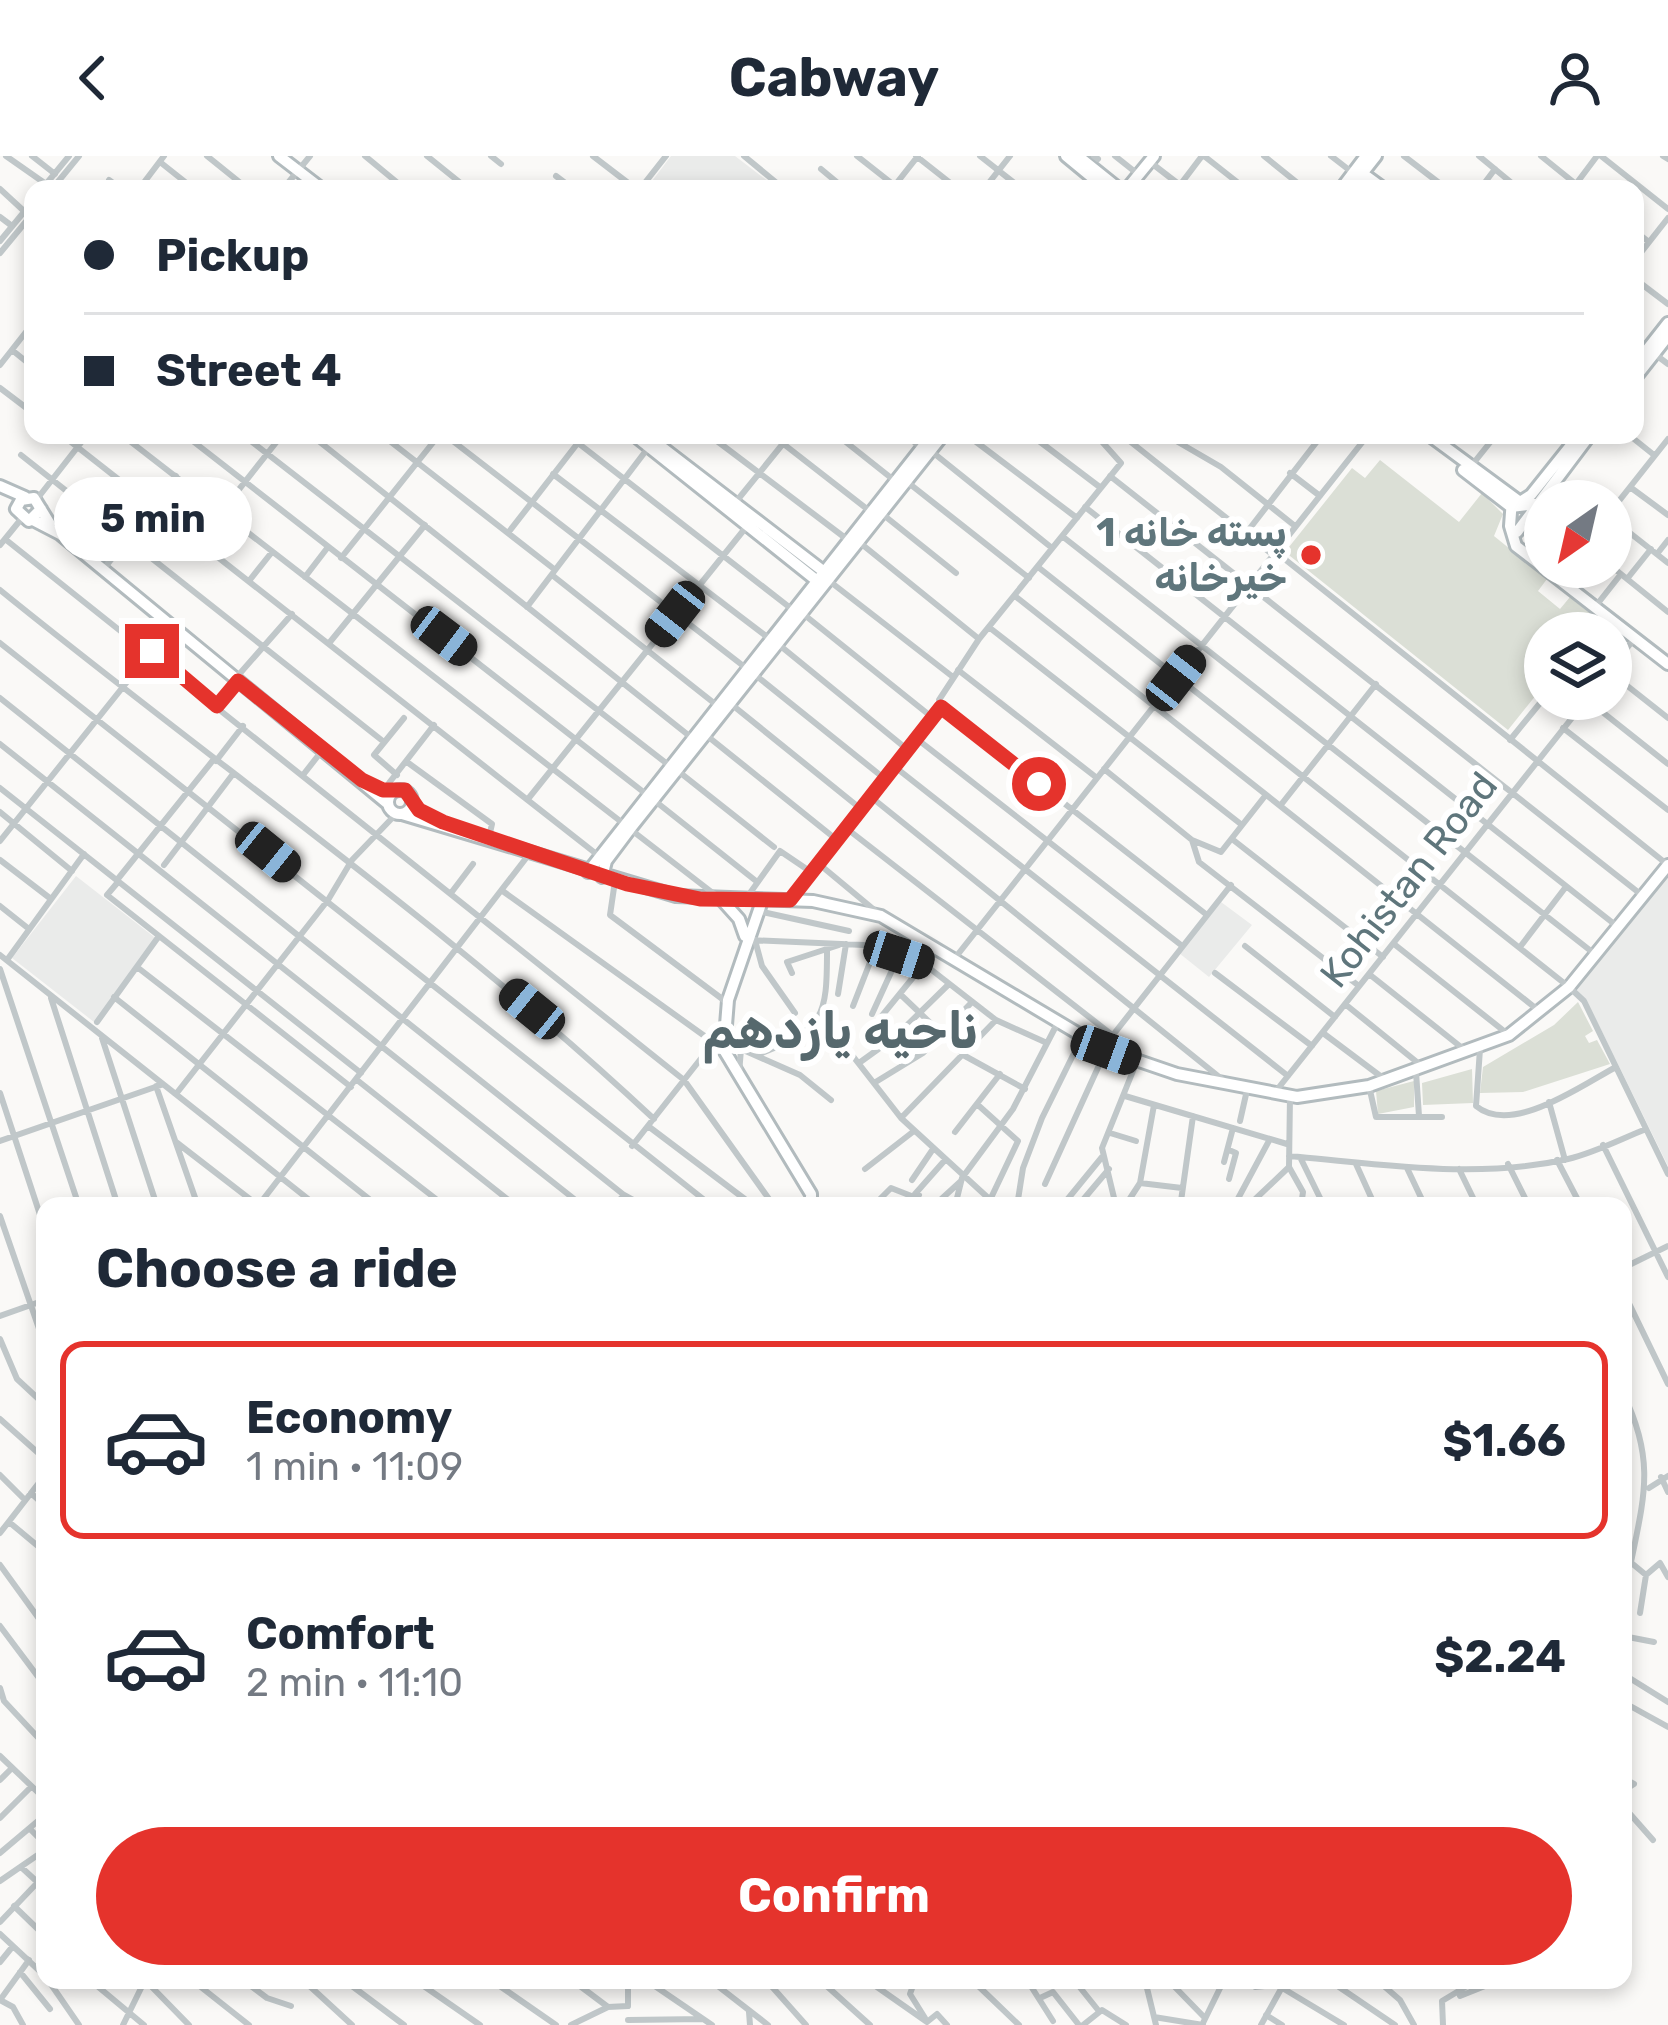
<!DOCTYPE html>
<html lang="en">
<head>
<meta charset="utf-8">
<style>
	:root { --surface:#fff; --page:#f6f6f7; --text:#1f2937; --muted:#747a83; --line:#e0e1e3; --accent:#e5332c }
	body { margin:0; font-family:Rubik,"Noto Naskh Arabic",sans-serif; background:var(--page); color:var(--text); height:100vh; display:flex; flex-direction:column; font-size:45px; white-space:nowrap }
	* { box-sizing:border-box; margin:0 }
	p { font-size:39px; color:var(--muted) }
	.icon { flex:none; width:66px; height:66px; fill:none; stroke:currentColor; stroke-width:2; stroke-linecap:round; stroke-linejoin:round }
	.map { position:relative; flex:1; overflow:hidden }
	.side { position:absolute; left:36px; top:1041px; width:1596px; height:792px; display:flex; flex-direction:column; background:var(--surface); border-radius:24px; box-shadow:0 6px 18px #0003 }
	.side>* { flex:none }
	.top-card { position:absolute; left:24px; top:24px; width:1620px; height:264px; border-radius:24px; box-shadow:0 6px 18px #0003; display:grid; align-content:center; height:264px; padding:0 60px; background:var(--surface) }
	.needle { width:78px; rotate:214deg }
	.buttons { position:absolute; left:1524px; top:324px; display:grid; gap:24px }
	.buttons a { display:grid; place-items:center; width:108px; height:108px; border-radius:50%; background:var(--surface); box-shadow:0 6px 18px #0003; font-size:60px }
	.end { position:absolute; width:54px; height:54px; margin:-27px; border:15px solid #e5332c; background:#fff; box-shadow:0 0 0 6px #fff }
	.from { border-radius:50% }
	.bubble { position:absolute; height:84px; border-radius:42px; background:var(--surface); box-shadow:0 6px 18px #0003; font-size:39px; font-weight:700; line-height:84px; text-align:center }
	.car { position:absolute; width:36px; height:72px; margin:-36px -18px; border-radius:15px; box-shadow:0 0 9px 3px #0007; background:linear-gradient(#222 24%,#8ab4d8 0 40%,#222 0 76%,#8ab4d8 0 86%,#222 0) }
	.top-card b { display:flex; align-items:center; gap:42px; height:114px; font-size:45px }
	.top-card b+b { border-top:3px solid var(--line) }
	.top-card i { width:30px; height:30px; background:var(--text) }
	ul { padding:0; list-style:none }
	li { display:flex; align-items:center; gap:36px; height:198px; margin:0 24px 18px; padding:0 36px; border:6px solid transparent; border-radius:24px }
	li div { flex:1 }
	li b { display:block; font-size:45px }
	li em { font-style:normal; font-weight:700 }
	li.on { border-color:var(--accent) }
	li>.icon { width:108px; height:108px; stroke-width:1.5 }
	h2 { padding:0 60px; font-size:54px; line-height:144px }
	.primary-button { display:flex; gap:24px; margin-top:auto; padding:24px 60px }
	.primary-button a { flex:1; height:138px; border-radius:72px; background:var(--accent); color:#fff; font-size:48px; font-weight:700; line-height:138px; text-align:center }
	header { display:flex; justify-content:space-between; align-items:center; height:156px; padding:0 60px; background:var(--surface); font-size:54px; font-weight:700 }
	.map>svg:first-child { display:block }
</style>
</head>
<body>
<header><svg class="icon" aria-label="back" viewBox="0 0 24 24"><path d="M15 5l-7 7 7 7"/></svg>Cabway<svg class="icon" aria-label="person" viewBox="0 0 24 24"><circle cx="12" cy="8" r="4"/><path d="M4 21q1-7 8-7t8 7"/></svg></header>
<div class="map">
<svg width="1668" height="1869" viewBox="0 0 1668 1869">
	<rect width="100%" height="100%" fill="#faf9f7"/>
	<path fill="#eaebea" d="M671,0h64l38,29 -127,4z
		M1668,709v301l-82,-167 -17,-12z
		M76,720l82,64 -64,82 -82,-64z
		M1221,746l31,23 -43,52 -30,-24z"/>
	<path fill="#dbdfd6" d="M1380,304l79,62 23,-29 21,21 -9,22 53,43 -9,12 22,18 10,-12 27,22 -11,14h-41v51l-37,46 -223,-178 67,-84 13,10z
		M1578,846l15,29 -8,5 4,7 8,-3 13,24 -87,28 -43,1 3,-26 71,-42z
		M1472,913l1,34 -50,2 -1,-22z
		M1414,925v26l-36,7 -2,-23z"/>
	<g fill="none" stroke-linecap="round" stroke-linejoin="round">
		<defs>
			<path id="secondary" d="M279,0l43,33
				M1066,0l40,33
				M1078,0l41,33
				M1358,14l26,19
				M1127,33l27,-33
				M1341,33l25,-33
				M1350,33l26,-33
				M1635,209l33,-42
				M1635,222l33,-42
				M634,279l182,145
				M646,279l177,136
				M1429,279l91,67 11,-7 48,-60
				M1463,314l48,37 24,-3
				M0,330l25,11
				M1512,343l-2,27 6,20 152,118
				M41,353l-12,12 -13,-12 5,-9 13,-2 16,26
				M33,364l27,14 328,270
				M1517,376l73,-97
				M388 646a12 12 0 1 1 24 0a12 12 0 1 1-24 0Z
				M402,658l274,82 137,5 68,15 223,133 73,25 120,23 72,-11 140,-51 60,-48 99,-122
				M588,716l344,-437
				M602,721l4,-16 24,-32 313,-394
				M721,743l18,20 6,17
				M762,745l-34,99 -4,50 87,144v12"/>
		</defs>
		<use href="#secondary" stroke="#b2bbbe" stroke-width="16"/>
		<path stroke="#c0c7c9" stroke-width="6" d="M6,0l40,28
			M32,0l23,18
			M207,0l41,33
			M365,0l40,33
			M427,0l41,33
			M491,0l10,8
			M593,0l43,33
			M744,0l40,33
			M857,0l42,33
			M916,0l42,33
			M980,0l42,33
			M1094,0l4,3
			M1115,0l24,19
			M1204,0l42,33
			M1264,0l41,33
			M1331,0l22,17
			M1404,0l43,33
			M1479,0l40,33
			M1541,0l41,33
			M1601,0l67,53
			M1663,0l5,3
			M160,6l34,27
			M1150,6l35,27
			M821,13l24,20
			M556,20l17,13
			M109,24l12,9
			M1576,28l21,-28
			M1180,29l22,-29
			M0,33l25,23
			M42,33l27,-33
			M52,33l27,-33
			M139,33l25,-33
			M283,33l27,-33
			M640,33l26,-33
			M892,33l26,-33
			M984,33l26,-33
			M1480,33l15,-20
			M0,61l12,9
			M1635,75l14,11
			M0,85l33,-40
			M0,97l33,-40
			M1635,104l33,-42
			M1635,123l33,25
			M12,194l21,17
			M1652,196l16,12
			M0,209l33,-42
			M0,232l33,25
			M62,279l537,421
			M122,279l502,389
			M185,279l461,359
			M243,279l427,331
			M311,279l381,303
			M382,279l172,134
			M445,279l301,233
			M709,279l139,105
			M772,279l99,77
			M837,279l58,46
			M905,279l16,12
			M967,279l110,83
			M1031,279l70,53
			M1122,279l151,120
			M1166,279l55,32 74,59
			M1629,279l25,20
			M578,287l215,167
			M931,295l121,97
			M21,299l363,287
			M1472,309l24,-30
			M1290,317l30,23
			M553,318l217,165
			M1110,320l533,420
			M906,325l123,97
			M1630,331l38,28
			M37,343l50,-64
			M735,347l55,-68
			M1085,351l533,420
			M1611,355l57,-72
			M881,357l75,60
			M1611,362l57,45
			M1247,376l75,-97
			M508,377l76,-98
			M1062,380l534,419
			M5,383l679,541 90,126
			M199,384l83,-105
			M859,386l120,97
			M0,389l22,-27
			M1277,397l391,312
			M1657,398l11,-14
			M341,402l98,-123
			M1611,410l57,46
			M1038,411l531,420 15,14 84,173
			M103,414l73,-94
			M552,419l167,132
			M305,421l23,-30
			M1558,422l9,-11
			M1627,423l24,-30
			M828,424l125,97
			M249,425l23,-29
			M0,434c218,177 449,337 654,529
			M1015,440l523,414
			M527,451l121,-159
			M1595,451l26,-33
			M802,457l131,105
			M990,472l252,197
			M1596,477l12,-15
			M330,486l95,-117
			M0,487l712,563
			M778,488l130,106
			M1611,512l24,-30
			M958,514l139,108
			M1611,517l57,45
			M754,518l131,105
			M235,523l57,-65
			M0,542l624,497 20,11
			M1586,543l82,65
			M731,548l130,105
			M217,550l21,-25
			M941,551l266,208
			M1563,572l105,82
			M706,579l131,105
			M917,583l264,206
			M1510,584l35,-43
			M0,588l583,462
			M216,605l27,-35
			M407,606l85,62 -3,13
			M895,611l393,309
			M1104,613l88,71 29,12 44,-56
			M678,615l96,76
			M303,619l18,-23
			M397,619l-23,-20 30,-37
			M0,632l361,285
			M394,636l-5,-9 45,-58
			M871,641l357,287
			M528,643l219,-273
			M655,645l101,80
			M1280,650l96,-122
			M0,656l72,59
			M846,672l265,206
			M630,673l88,68
			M1232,683l151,118
			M1192,684l7,22 160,124
			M0,685l170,-213
			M0,704l51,39
			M819,708l59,49
			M164,709l69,-91
			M117,724l97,-121
			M615,725l-5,34 115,86
			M118,726l-11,13 244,192
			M504,736l220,158
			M451,737l22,-29
			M792,741l149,-190 -2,-7 40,-61 142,-176 -25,-28
			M745,744l35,-49 31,21
			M0,750l29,23
			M758,755l91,20
			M748,784l116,5 60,19 72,56 51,23
			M755,784l7,26 33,47
			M1394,788l115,91
			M1245,790l90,71
			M1520,791l45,-59
			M0,799l317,251
			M955,802l413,-523
			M7,804l77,-106
			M137,811l308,239
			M0,813l79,237
			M792,817l-5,-11 52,-17
			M1215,817l97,73
			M1369,818l97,77
			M838,838l8,-50
			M900,838l65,62 60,33
			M114,841l264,209
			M51,842l67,208
			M1345,848l78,63
			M853,850l23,-59
			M872,858l27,-59
			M97,866l62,-86
			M812,873l40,26 49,63 96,88
			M1323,877l60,45
			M102,882l55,168
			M863,883l61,-75
			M1102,893l129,-164
			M1480,893l-4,57c36,30 106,-21 140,-39
			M762,897c62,-24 65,-37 65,-102
			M859,907l36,-26 54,-53
			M1416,916l3,44
			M739,918l2,-25 59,26 31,25
			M357,924l159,126
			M874,927l49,-30 49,-51
			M156,930l42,120
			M1369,930l7,31h66
			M1276,935l311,-392
			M0,937l45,137
			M176,938l152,-194 24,-40 45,-47
			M1125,940l162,48
			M1290,940l-1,71 14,25 -2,14
			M1549,946l16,58
			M978,949l40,36 -28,59
			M901,962l95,-98
			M1240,965l7,-31
			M648,970l106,80
			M955,976l45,-58
			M1110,977l26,8
			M0,985l161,-56
			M176,986l83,64
			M1603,989l65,132
			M632,990l82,-104
			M1229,994l7,3 -7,26
			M1289,1000l11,1 24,49
			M1300,1001c88,8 180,22 268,2 26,-6 53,-20 78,-30
			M1557,1004l24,46
			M1224,1006l9,-34
			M1356,1008l19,42
			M1508,1008l21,42
			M1407,1012l18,38
			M865,1013l49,-38
			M1459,1013l18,37
			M912,1024l21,-31
			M1140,1027l42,5
			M1045,1028l61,-134
			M915,1038l30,-34
			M1082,1045l27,-32
			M1181,1045l12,-85
			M937,1047l24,-22
			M258,1050l272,-353
			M614,1050l10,-11
			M873,1050l18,-18 46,18
			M908,1050l11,-11
			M955,1050l7,-28 51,-69 44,-85
			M1017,1050l6,-38 19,-50 39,-79
			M1062,1050l40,-49
			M1116,1050l-14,-58 35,-87
			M1125,1050l15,-23 14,-78
			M1234,1050l36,-67
			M1248,1050l41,-39
			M0,1060l45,130
			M1623,1112l45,-22
			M1623,1135l45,93
			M0,1160l45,-16
			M0,1183l17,40 28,26
			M1623,1237c32,66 22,101 8,169
			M0,1263l45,40
			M0,1319l25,25
			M1661,1321l7,15
			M1649,1332l19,-12
			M31,1337l14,13
			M9,1366l36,30
			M0,1377l45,-58
			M1623,1400l23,19 -6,38
			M0,1409l45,62
			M1646,1419l14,-12 8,14
			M0,1470l45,60
			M1623,1480l31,6
			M1623,1518l45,28
			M0,1532l4,13 41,44
			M1623,1546l45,25
			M0,1600l45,43
			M1623,1622l11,6 -11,7
			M0,1624l12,-12
			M1623,1650l30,34
			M0,1662l31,-31
			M31,1674l14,14
			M0,1697l45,-38
			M21,1711l24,22
			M0,1725l45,-31
			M14,1750l31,30
			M0,1766l38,-40
			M0,1778l45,42
			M0,1806l13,-16
			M20,1816l30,37
			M48,1824l31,45
			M90,1824l54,45
			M145,1824l44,45
			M192,1824l57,45
			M243,1824l24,18 24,8
			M303,1824l49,45
			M344,1824l60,45
			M415,1824l65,45
			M491,1824l65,45
			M572,1824l36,27
			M646,1824l66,45
			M710,1824l58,45
			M766,1824l40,45
			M820,1824l50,45
			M867,1824l60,42 10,-8 10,11
			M915,1824l-5,14 15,24
			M972,1824l47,45
			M1027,1824l26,41
			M1074,1824l24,30
			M1145,1824l11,45
			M1168,1824l37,38
			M1246,1824l9,7 19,-2
			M1269,1824l75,45
			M1339,1824v7l56,38
			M1377,1824l23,20 14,25
			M1460,1840l40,-16
			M1040,1842l13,-6 26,33
			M0,1844l29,-40
			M0,1844l13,7 10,18
			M628,1850v-26
			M749,1856l1,13
			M1266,1859l16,10
			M1154,1861l49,8
			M628,1864l75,-1
			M123,1869l22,-45
			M571,1869l37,-18 20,-1
			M1083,1869l19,-15 24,15
			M1202,1869l22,-45
			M1261,1869l20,-36
			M1443,1869l-1,-24 35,-21"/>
		<use href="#secondary" stroke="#fff" stroke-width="10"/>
	</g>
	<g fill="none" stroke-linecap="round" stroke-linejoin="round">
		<path stroke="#e5332c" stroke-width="15" d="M152,495l65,55 21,-25 124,99 21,10h22l14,20 24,12 184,62 73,15 90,1 151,-193 98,77"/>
	</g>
	<circle fill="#e5332c" stroke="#fff" stroke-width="4.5" cx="1311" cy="399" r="12"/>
	<g text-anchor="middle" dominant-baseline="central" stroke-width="12" stroke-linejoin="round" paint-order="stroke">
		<g font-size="39" font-weight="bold" fill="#5f767c" stroke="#fff" text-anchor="end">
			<text x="1287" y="377">1 پسته خانه<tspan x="1287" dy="45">خیرخانه</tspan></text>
		</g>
		<g font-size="39" fill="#5f767c" stroke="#fff">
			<text transform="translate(1409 724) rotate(-52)">Kohistan Road</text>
		</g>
		<g font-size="51" font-weight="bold" fill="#56686d" stroke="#fff">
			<text x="840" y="874">ناحیه یازدهم</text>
		</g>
	</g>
</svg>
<div class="buttons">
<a><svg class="needle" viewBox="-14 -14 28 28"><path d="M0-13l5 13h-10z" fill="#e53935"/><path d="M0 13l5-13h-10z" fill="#747a83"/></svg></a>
<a><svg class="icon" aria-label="layers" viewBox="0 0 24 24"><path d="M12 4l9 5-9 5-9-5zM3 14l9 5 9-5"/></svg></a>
</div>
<i class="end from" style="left:1039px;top:628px"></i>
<i class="end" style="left:152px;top:495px"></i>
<div class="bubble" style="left:54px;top:321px;width:198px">5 min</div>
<i class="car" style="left:675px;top:458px;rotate:218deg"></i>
<i class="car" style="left:444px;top:480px;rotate:127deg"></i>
<i class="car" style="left:1176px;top:522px;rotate:38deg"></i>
<i class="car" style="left:268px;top:696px;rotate:129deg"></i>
<i class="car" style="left:899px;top:799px;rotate:108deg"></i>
<i class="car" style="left:532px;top:853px;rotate:309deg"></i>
<i class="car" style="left:1106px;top:894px;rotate:110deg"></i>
<div class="top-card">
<b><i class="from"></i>Pickup</b>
<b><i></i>Street 4</b>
</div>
<section class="side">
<h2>Choose a ride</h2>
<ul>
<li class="on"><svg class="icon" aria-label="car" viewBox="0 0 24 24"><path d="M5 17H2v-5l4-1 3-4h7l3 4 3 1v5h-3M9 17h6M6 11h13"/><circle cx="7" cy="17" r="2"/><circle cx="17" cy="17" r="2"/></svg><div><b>Economy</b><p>1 min · 11:09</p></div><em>$1.66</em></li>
<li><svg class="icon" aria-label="car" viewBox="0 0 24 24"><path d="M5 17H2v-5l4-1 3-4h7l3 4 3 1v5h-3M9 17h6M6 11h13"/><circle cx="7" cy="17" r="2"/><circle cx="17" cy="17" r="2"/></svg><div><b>Comfort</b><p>2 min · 11:10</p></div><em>$2.24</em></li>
</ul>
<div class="primary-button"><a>Confirm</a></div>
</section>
</div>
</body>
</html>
